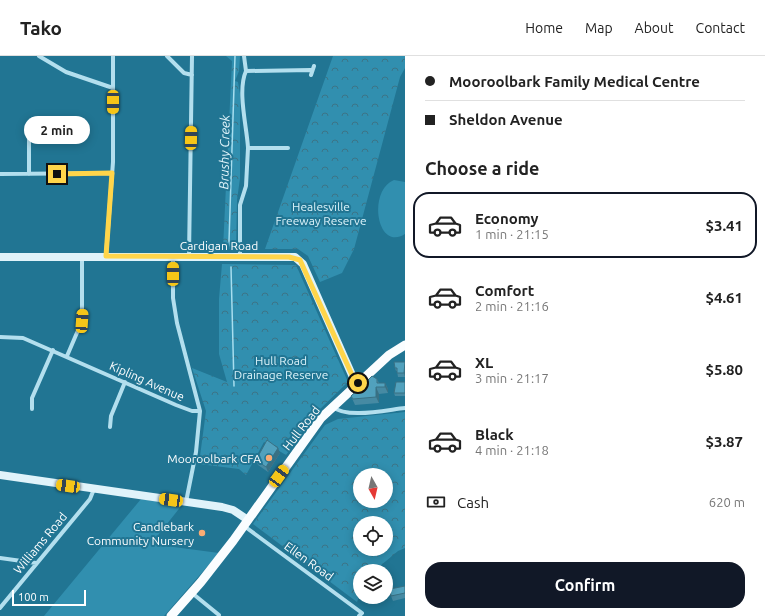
<!DOCTYPE html>
<html lang="en">
<head>
<meta charset="utf-8">
<style>
	:root { --surface:#fff; --page:#f2f2f2; --text:#222; --muted:#767676; --line:#e0e0e0; --accent:#111827 }
	body { margin:0; font-family:Ubuntu,sans-serif; background:var(--page); color:var(--text); height:100vh; display:flex; flex-direction:column; font-size:15px; white-space:nowrap }
	* { box-sizing:border-box; margin:0 }
	p { font-size:13px; color:var(--muted) }
	.icon { flex:none; width:22px; height:22px; fill:none; stroke:currentColor; stroke-width:2; stroke-linecap:round; stroke-linejoin:round }
	.map { position:relative; flex:1; overflow:hidden }
	.sheet { display:flex; flex-direction:column; background:var(--surface); width:360px }
	.sheet>* { flex:none }
	.banner { display:grid; align-content:center; height:88px; padding:0 20px; background:var(--surface) }
	.needle { width:26px; rotate:172deg }
	.buttons { position:absolute; left:353px; top:412px; display:grid; gap:8px }
	.buttons a { display:grid; place-items:center; width:40px; height:40px; border-radius:50%; background:var(--surface); box-shadow:0 2px 10px #0003; font-size:20px }
	.scale { position:absolute; left:12px; bottom:10px; width:74px; box-sizing:border-box; padding-left:4px; border:2px solid #fff; border-top:0; font-size:11px; line-height:14px; white-space:nowrap; color:#fff; -webkit-text-stroke:3px #217593; paint-order:stroke }
	.end { position:absolute; width:18px; height:18px; margin:-9px; border:5px solid #ffd54a; background:#111; box-shadow:0 0 0 2px #111 }
	.from { border-radius:50% }
	.bubble { position:absolute; height:28px; border-radius:14px; background:var(--surface); box-shadow:0 2px 10px #0003; font-size:13px; font-weight:700; line-height:28px; text-align:center }
	.car { position:absolute; width:12px; height:24px; margin:-12px -6px; border-radius:5px; box-shadow:0 0 3px 1px #0007; background:linear-gradient(#f5c518 24%,#345 0 40%,#f5c518 0 76%,#345 0 86%,#f5c518 0) }
	.banner b { display:flex; align-items:center; gap:14px; height:38px; font-size:15px }
	.banner b+b { border-top:1px solid var(--line) }
	.banner i { width:10px; height:10px; background:var(--text) }
	ul { padding:0; list-style:none }
	li { display:flex; align-items:center; gap:12px; height:66px; margin:0 8px 6px; padding:0 12px; border:2px solid transparent; border-radius:16px }
	li div { flex:1 }
	li b { display:block; font-size:15px }
	li em { font-style:normal; font-weight:700 }
	li.on { border-color:var(--accent) }
	li>.icon { width:36px; height:36px; stroke-width:1.5 }
	h2 { padding:0 20px; font-size:18px; line-height:48px }
	.pay { display:flex; align-items:center; gap:10px; height:44px; padding:0 20px; font-size:15px }
	.pay p { margin-inline-start:auto }
	.primary-button { display:flex; gap:8px; margin-top:auto; padding:8px 20px }
	.primary-button a { flex:1; height:46px; border-radius:16px; background:var(--accent); color:#fff; font-size:16px; font-weight:700; line-height:46px; text-align:center }
	header { display:flex; align-items:center; gap:24px; box-sizing:border-box; height:56px; padding:0 20px; background:var(--surface); border-bottom:1px solid var(--line) }
	header strong { font-size:19px }
	nav { display:flex; gap:22px; margin-inline-start:auto; font-size:14px }
	main { display:flex; flex:1; min-height:0 }
	.map>svg:first-child { display:block }
</style>
</head>
<body>
<header>
<strong>Tako</strong>
<nav><a>Home</a><a>Map</a><a>About</a><a>Contact</a></nav>
</header>
<main>
<div class="map">
<svg width="405" height="560" viewBox="0 0 405 560">
	<defs>
		<pattern id="park-crowns" width="20" height="18" patternUnits="userSpaceOnUse"><rect width="20" height="18" fill="#318faf"/><path d="M2 6a3 3 0 1 1 6 0M12 15a3 3 0 1 1 6 0" fill="none" stroke="#3c7487"/></pattern>
	</defs>
	<rect width="100%" height="100%" fill="#217593"/>
	<path fill="#318faf" d="M394,124l11,2v52c-28,18 -38,-43 -11,-54z
		M141,443l41,6 -31,39 68,9 -55,63h-120z"/>
	<path fill="url(#park-crowns)" fill-rule="evenodd" d="M226,0h14l-1,15 -4,10 3,1 2,12v84l-3,22 -1,49h-13l9,-188z
		M333,0h72v12l-5,9 -46,172 -12,24 -22,9 -12,-26 -10,-7h-33z
		M222,208l74,1 52,117 -31,30 -31,43 -22,-13 -18,33 -7,-6 -40,-5 7,-53 -14,-43 35,14 -8,-28v-55z
		M405,356v136l-7,3 -24,20h-14v23l-3,8 -104,-78 72,-99 13,-6zM360,419h26v26h-26zM360,467h26v26h-26z"/>
	<g fill="none" stroke-linecap="round" stroke-linejoin="round">
		<path stroke="#a7deef" stroke-width="1.5" d="M231,192l-2,-7 6,-185
			M231,211l3,119"/>
		<path stroke="#b3dfee" stroke-width="4" d="M39,0l27,16 47,16
			M167,0l17,17 8,2
			M244,0l2,15
			M311,19l3,-9
			M248,92c-1,-21 -11,-57 -2,-77l65,-1
			M0,118l112,-1
			M29,118v-43l4,-12
			M106,200l7,-94v-106
			M189,200l3,-200
			M173,201v41l4,25 23,88 -4,41 -10,50
			M240,201v-52l6,-19 2,-38h40
			M0,281l23,1 153,67 16,6h8
			M67,300l15,-35v-64
			M333,351c14,12 53,3 72,1
			M32,353v-11l21,-48
			M110,371l1,-11 14,-34
			M244,470l118,87 -3,3
			M0,502l36,5
			M192,537l27,22
			M0,552l90,-109 4,-10"/>
		<path stroke="#e0f3fa" stroke-width="8" d="M0,201h295l8,7 49,111 6,8
			M0,419l222,32 11,3 15,10"/>
		<path stroke="#fafdff" stroke-width="9" d="M171,560l30,-34 32,-41 88,-123 68,-63 16,-10"/>
	</g>
	<path fill="#468aa3" d="M405,306v15h-7l-1,-6h-1l-1,-3z
		M377,323l2,4h6l3,6v4l-9,1v9l-24,2 -4,-9 12,-10 -1,-3z
		M405,326v14h-10l-1,-3z
		M280,397l-12,19 -10,-7 -2,-5z
		M405,530v12l-12,3 -2,-5z"/>
	<path fill="#397184" d="M405,308v13l-1,-4z
		M385,327l3,6v4l-3,-6z
		M376,331l3,7v9l-3,-6z
		M278,392l2,5 -12,19 -2,-5z"/>
	<path fill="#51a1bd" stroke="#397184" d="M394,306h11l-1,11h-7v-5h-2z
		M372,320l5,3v4h8v4h-9v10l-23,2 -2,-3 12,-11 -1,-2 2,-2 2,1z
		M396,326h9v11h-11z
		M267,384l11,8 -12,19 -10,-7z
		M405,530v7l-14,3 -1,-7z"/>
	<g fill="none" stroke-linecap="round" stroke-linejoin="round">
		<path stroke="#ffd54a" stroke-width="5" d="M57,118l55,-1 -6,83 183,1 11,3 52,115 6,8"/>
	</g>
	<g fill="#faac74" stroke="#217593" stroke-width="1.5">
		<circle cx="269" cy="402" r="4"/>
		<circle cx="202" cy="477" r="4"/>
	</g>
	<g text-anchor="middle" dominant-baseline="central" stroke-width="4" stroke-linejoin="round" paint-order="stroke">
		<g font-size="12" fill="#dbf3fa" stroke="#217593">
			<text x="321" y="150">Healesville<tspan x="321" dy="14">Freeway Reserve</tspan></text>
			<text x="281" y="304">Hull Road<tspan x="281" dy="14">Drainage Reserve</tspan></text>
		</g>
		<g font-size="12" fill="#fff" stroke="#217593">
			<text x="219" y="189">Cardigan Road</text>
			<text transform="translate(147 325) rotate(24)">Kipling Avenue</text>
			<text transform="translate(301 372) rotate(-52)">Hull Road</text>
			<text transform="translate(40 487) rotate(-50)">Williams Road</text>
			<text transform="translate(309 505) rotate(36)">Ellen Road</text>
		</g>
		<g font-size="12" fill="#fff" stroke="#217593" text-anchor="end">
			<text x="261" y="402">Mooroolbark CFA</text>
			<text x="194" y="470">Candlebark<tspan x="194" dy="14">Community Nursery</tspan></text>
		</g>
		<g font-size="13" font-style="italic" fill="#dff3fa" stroke="#217593">
			<text transform="translate(224 96) rotate(-89)">Brushy Creek</text>
		</g>
	</g>
</svg>
<div class="buttons">
<a><svg class="needle" viewBox="-14 -14 28 28"><path d="M0-13l5 13h-10z" fill="#e53935"/><path d="M0 13l5-13h-10z" fill="#767676"/></svg></a>
<a><svg class="icon" aria-label="locate" viewBox="0 0 24 24"><circle cx="12" cy="12" r="6"/><path d="M12 2v4M12 18v4M2 12h4M18 12h4"/></svg></a>
<a><svg class="icon" aria-label="layers" viewBox="0 0 24 24"><path d="M12 4l9 5-9 5-9-5zM3 14l9 5 9-5"/></svg></a>
</div>
<div class="scale">100 m</div>
<i class="end from" style="left:358px;top:327px"></i>
<i class="end" style="left:57px;top:118px"></i>
<div class="bubble" style="left:24px;top:60px;width:66px">2 min</div>
<i class="car" style="left:113px;top:46px;rotate:180deg"></i>
<i class="car" style="left:191px;top:82px;rotate:1deg"></i>
<i class="car" style="left:173px;top:218px;rotate:0deg"></i>
<i class="car" style="left:82px;top:265px;rotate:4deg"></i>
<i class="car" style="left:279px;top:420px;rotate:36deg"></i>
<i class="car" style="left:68px;top:430px;rotate:278deg"></i>
<i class="car" style="left:171px;top:444px;rotate:278deg"></i>
</div>
<section class="sheet">
<div class="banner">
<b><i class="from"></i>Mooroolbark Family Medical Centre</b>
<b><i></i>Sheldon Avenue</b>
</div>
<h2>Choose a ride</h2>
<ul>
<li class="on"><svg class="icon" aria-label="car" viewBox="0 0 24 24"><path d="M5 17H2v-5l4-1 3-4h7l3 4 3 1v5h-3M9 17h6M6 11h13"/><circle cx="7" cy="17" r="2"/><circle cx="17" cy="17" r="2"/></svg><div><b>Economy</b><p>1 min · 21:15</p></div><em>$3.41</em></li>
<li><svg class="icon" aria-label="car" viewBox="0 0 24 24"><path d="M5 17H2v-5l4-1 3-4h7l3 4 3 1v5h-3M9 17h6M6 11h13"/><circle cx="7" cy="17" r="2"/><circle cx="17" cy="17" r="2"/></svg><div><b>Comfort</b><p>2 min · 21:16</p></div><em>$4.61</em></li>
<li><svg class="icon" aria-label="car" viewBox="0 0 24 24"><path d="M5 17H2v-5l4-1 3-4h7l3 4 3 1v5h-3M9 17h6M6 11h13"/><circle cx="7" cy="17" r="2"/><circle cx="17" cy="17" r="2"/></svg><div><b>XL</b><p>3 min · 21:17</p></div><em>$5.80</em></li>
<li><svg class="icon" aria-label="car" viewBox="0 0 24 24"><path d="M5 17H2v-5l4-1 3-4h7l3 4 3 1v5h-3M9 17h6M6 11h13"/><circle cx="7" cy="17" r="2"/><circle cx="17" cy="17" r="2"/></svg><div><b>Black</b><p>4 min · 21:18</p></div><em>$3.87</em></li>
</ul>
<div class="pay"><svg class="icon" aria-label="cash" viewBox="0 0 24 24"><path d="M3 7h18v10H3z"/><circle cx="12" cy="12" r="2"/></svg>Cash<p>620 m</p></div>
<div class="primary-button"><a>Confirm</a></div>
</section>
</main>
</body>
</html>
